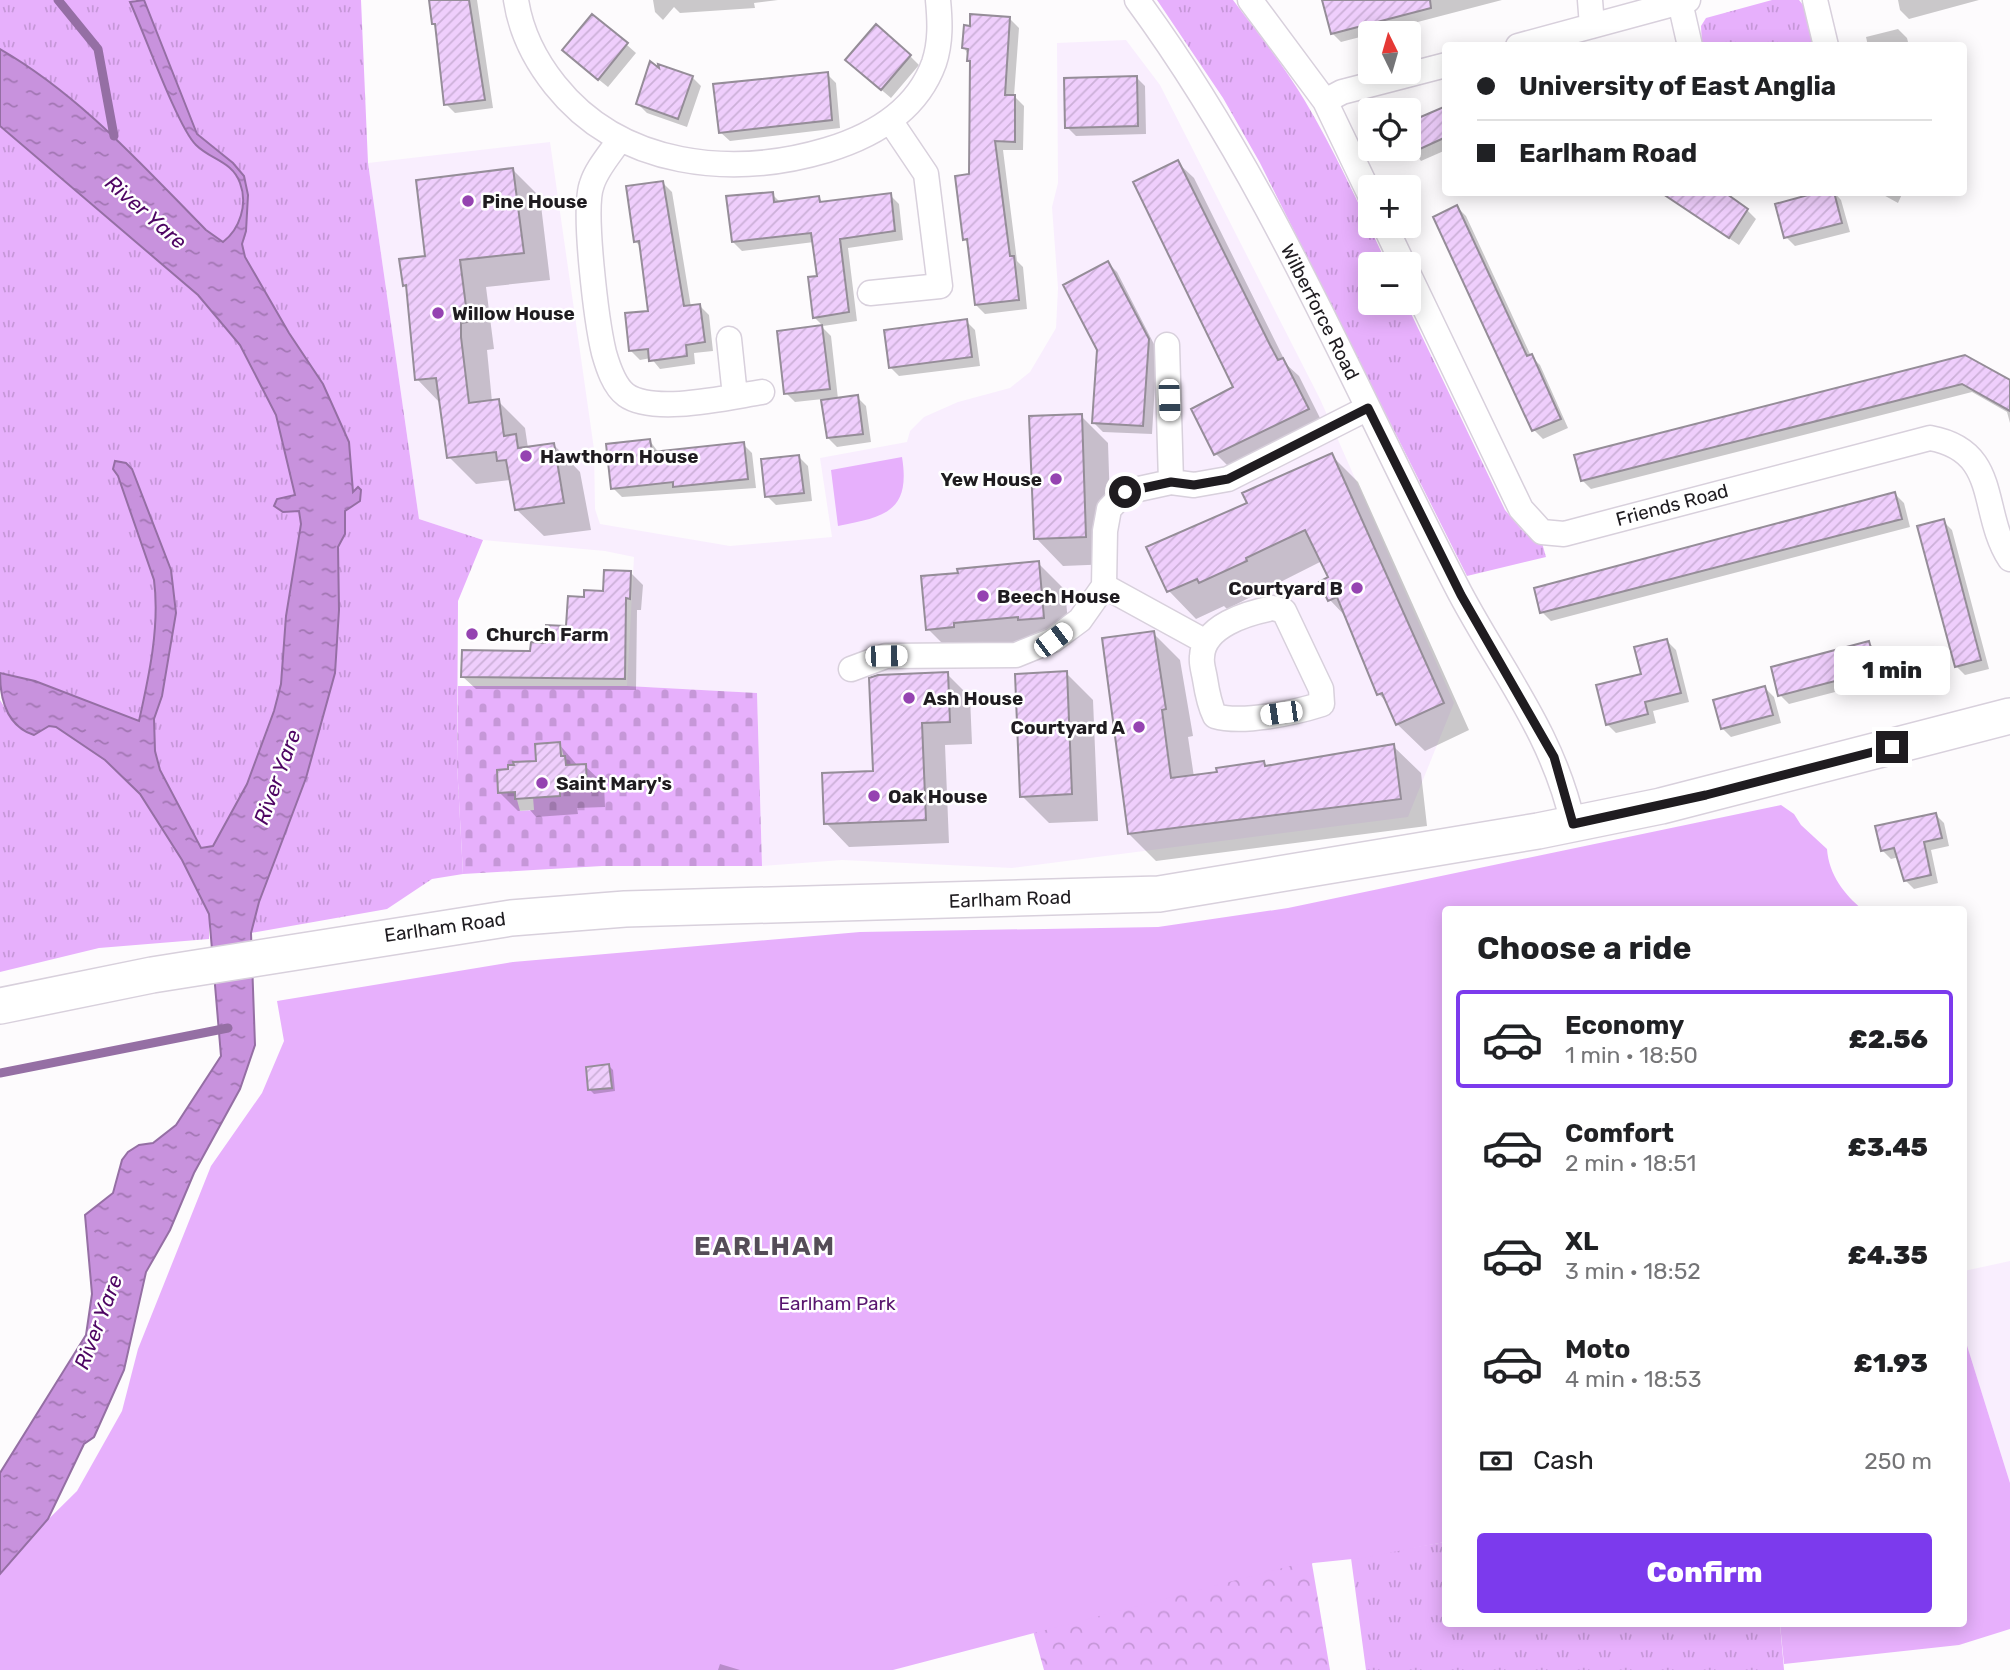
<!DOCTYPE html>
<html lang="en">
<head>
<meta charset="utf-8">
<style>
	:root { --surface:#fff; --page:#f6f6f6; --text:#202124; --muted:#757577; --line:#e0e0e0; --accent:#7c3aed }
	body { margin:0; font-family:Rubik,sans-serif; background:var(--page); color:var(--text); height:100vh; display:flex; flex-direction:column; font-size:26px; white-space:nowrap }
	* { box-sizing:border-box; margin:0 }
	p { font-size:23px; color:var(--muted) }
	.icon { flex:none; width:38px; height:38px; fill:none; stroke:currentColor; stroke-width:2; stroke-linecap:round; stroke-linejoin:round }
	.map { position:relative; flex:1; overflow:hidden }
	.sheet { position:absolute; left:1442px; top:906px; width:525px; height:721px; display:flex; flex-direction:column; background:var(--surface); border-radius:7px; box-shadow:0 4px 18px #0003 }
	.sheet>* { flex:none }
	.hud { position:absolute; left:1442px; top:42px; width:525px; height:154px; border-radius:7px; box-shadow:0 4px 18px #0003; display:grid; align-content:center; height:154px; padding:0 35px; background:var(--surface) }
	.needle { width:46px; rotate:355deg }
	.tools { position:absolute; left:1358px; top:21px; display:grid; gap:14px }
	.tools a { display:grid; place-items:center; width:63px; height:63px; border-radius:7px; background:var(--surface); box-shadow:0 4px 18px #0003; font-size:35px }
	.end { position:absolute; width:32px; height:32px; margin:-16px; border:9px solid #1f1c20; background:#fff; box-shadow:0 0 0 4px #fff }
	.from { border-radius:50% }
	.bubble { position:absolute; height:49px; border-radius:7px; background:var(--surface); box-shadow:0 4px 18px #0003; font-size:23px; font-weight:800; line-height:49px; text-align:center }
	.car { position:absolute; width:21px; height:42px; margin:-21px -10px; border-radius:9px; box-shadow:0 0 5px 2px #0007; background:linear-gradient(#fff 24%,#345 0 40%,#fff 0 76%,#345 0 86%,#fff 0) }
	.hud b { display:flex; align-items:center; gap:24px; height:66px; font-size:26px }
	.hud b+b { border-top:2px solid var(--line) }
	.hud i { width:18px; height:18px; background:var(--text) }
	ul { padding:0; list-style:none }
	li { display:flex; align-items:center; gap:21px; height:98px; margin:0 14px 10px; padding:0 21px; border:4px solid transparent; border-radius:7px }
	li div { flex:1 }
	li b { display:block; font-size:26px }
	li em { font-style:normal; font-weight:800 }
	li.on { border-color:var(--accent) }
	li>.icon { width:63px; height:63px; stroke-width:1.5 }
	h2 { padding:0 35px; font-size:32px; line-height:84px }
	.pay { display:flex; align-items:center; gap:18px; height:77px; padding:0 35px; font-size:26px }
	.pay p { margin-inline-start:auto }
	.button { display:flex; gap:14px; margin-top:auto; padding:14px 35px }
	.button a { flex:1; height:80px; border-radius:7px; background:var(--accent); color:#fff; font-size:28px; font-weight:800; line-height:80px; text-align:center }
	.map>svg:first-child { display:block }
</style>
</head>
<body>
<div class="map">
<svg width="2010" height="1670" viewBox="0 0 2010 1670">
	<defs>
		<pattern id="grass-tufts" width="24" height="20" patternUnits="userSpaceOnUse" patternTransform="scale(1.75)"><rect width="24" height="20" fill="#e7b0fc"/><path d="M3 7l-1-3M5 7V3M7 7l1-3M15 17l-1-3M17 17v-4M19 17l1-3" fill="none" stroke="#c697d8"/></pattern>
		<pattern id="forest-crowns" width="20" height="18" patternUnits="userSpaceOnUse" patternTransform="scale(1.75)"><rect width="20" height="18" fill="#e7b0fc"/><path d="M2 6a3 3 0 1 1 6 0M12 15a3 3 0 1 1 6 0" fill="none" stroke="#c697d8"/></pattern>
		<pattern id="cemetery-stones" width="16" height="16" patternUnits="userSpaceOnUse" patternTransform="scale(1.75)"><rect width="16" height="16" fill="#e7b0fc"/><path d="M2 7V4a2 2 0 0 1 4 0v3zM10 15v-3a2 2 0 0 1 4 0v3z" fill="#c697d8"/></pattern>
		<pattern id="water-ripples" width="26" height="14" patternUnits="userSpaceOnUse" patternTransform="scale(1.75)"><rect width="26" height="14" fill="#c892dd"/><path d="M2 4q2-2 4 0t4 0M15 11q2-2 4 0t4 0" fill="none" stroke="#a276b3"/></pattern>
		<pattern id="building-hatch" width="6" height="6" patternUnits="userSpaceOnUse" patternTransform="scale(1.75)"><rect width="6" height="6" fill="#efcefc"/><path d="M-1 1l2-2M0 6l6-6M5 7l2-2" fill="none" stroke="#ccb0d8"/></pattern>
	</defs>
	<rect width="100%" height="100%" fill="#fdfbfd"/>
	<path fill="#f9eefe" d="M1126,40l34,45 160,314 134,304 -46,114 -396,51 -170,-8 -80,6 -5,-173 -130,-7 7,-129 -29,-6 -122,-11 -64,-21 -51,-356 182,-21 44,307 1,60 5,15 130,22 102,-9 -12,-79 87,-16 3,-11 14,-14 34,-15 52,-14 20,-16 26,-44 2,-40 -6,-81 6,-24 -1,-140z
		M2010,1261v222l-46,-147v-65z"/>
	<path fill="url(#grass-tufts)" d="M0,0h135l-4,2c12,28 47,127 65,143 15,15 36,16 44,38 8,21 0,46 -17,59l-17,-12c-64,-65 -126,-135 -206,-181z
		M144,0h217l7,163 51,356 64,21 -25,61 -1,163 6,110 -31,5 -45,30 -136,24 8,-31 76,-229 4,-63 -1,-63 7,-13v-23l7,-7 1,-11 -4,-51 -26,-58 -34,-51 -44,-76 -3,-13 4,-13 2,-36 -15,-32 -36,-29z
		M1157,0h76c25,33 51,66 72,101 31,52 56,108 82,163h-17v39h36l99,207 17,20 20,13 4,14 -79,19 -207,-413 -37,-65z
		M1772,0h27l8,10 9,35h-114l-1,-19 5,-8z
		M0,126l198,169 42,50 36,70 15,54 10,55 -15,92 -5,68 -7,27 -27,73 -34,62 -12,2 -41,-78 -5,-19 -1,-32 8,-23 14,-83 -5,-43 -39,-101h-19l5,7 36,104c6,46 -5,96 -15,142l-104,-41 -35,-8z
		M0,700l15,24 19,11 15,-9 7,1 49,33 35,34 42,66 27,54v25l-110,9 -99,24z
		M1445,1542l1,82h334l4,46h-418l-15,-112z"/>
	<path fill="url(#forest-crowns)" d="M1328,1523l-16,41 18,106h-286l-12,-43z"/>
	<path fill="url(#cemetery-stones)" fill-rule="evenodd" d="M458,686h169l130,7 5,173h-160l-139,8 -6,-110zM560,742l6,23 20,-1 1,25 -27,1v6l-27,1 1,13 -14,1 -5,-19 -17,1 -1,-22 11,-2v-4h6v-3l22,-1v-17z"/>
	<path fill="#e7b0fc" d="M902,457c9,55 -18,60 -64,69l-7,-56z
		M1781,805l13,9 7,11 26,24c2,26 17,45 36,61h-417l-1,632 -83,16 -68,7 -401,105h-893v-103l77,-76 45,-80 16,-62 73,-183 51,-73 22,-52 -7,-40 236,-39 347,-30 298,-5 130,-19z
		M1964,1336l46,147v146l-51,16 -175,19 -4,-40h184z"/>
	<path fill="url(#water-ripples)" stroke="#956fa4" stroke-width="2" d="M144,0l53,134 36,29 11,13 4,19 -2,36 -4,13 3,13 44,76 34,51 26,58 4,50 5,-5 3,3 -1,11 -15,10v23l-7,13 1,63 -4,63 -29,105 -47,124 -8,31 4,112 -15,44 -46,84 -24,57 -24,42 -22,98 -30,67 -10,7 -36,75 -48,55v-101l86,-138 6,-41 -7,-79 28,-22 9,-33 6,-8 11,-7 14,-2 23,-18 45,-69 -12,-142 -27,-54 -42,-66 -35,-34 -49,-33 -7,-1 -15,9c-28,-9 -34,-37 -34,-62l35,8 104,40c10,-45 21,-95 15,-141l-36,-104 -5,-7 2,-8 11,2 6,6 39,101 5,43 -14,83 -8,23 1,32 5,19 41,78 12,-2 34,-62 27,-73 7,-27 5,-68 15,-92 -2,-13 -16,1 -9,-6 3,-7 18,-4 -19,-80 -36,-70 -42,-50 -198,-169v-77c80,46 142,116 206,181l17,12c17,-13 25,-38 17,-59 -8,-22 -29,-23 -44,-38 -18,-17 -53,-115 -66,-143z"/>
	<path fill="#0003" d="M432,0h45l16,108 -38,5 -9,-9z
		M653,0h125l-24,3 1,5 -75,5 -6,-6 -11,13 -8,-8z
		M1353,0h149l-161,42 -9,-9z
		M1898,0h81l-70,19 -9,-9z
		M1010,19l9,9 -5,68 10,10 -1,44h-20l14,111 6,6 4,42 -42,5 -9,-9 -6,-61 -6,-5 7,-63 1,-112 -8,-17z
		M1898,29l9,9 2,8h-41l-2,-9z
		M627,45l9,8 -28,34 -35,-28z
		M910,56l9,9 -28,33 -34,-29z
		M827,74l9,9 4,45 -110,13 -10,-9z
		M692,77l9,9 -14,41 -40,-14 -9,-9z
		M1136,77l9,9 1,48 -70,2 -9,-9z
		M1446,108v42l-25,11 -12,-17v-20z
		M1177,162l17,16 93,187 12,11 25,50 -92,44 -16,-16 20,-66z
		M513,170l27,27 10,83 -64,7 8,62 -7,1 5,52 6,-1 27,27 3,20 25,-4 27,28 11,58 -47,6 -28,-27 -5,-29 -35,4 -27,-27 -8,-53 -24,-25 -9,-90 -4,-4 23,-27z
		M663,183l9,9 19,115 9,-1 9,9 4,36 -19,2 1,11 -35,5 -9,-11 -11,2 -9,-9 19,-39 -9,-65 -6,-6z
		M1834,192l7,8 9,32 -55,14 -9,-9z
		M1878,192h25l-5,11z
		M772,194l9,9 38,-5 5,6 66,-9 9,9 4,36 -55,8 9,73 -34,5 -9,-9 5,-40 -5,-35 -72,9 -9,-9z
		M1682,206l65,4 9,9 -17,26z
		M1457,207l9,9 65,140 9,9 28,63 -25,11 -9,-9z
		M1108,263l9,9 40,78 -5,84 -49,-2 -9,-9z
		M966,321l9,9 5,36 -81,10 -9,-9z
		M822,327l9,9 7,63 19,-2 9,9 5,36 -34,5 -9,-9 -5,-39 -28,3 -9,-9z
		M1964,357l46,25v41l-3,-11 -35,-20 -381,97 -9,-9z
		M1081,416l27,27 4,121 -49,2 -27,-28z
		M650,441l9,12 84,-9 9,9 4,35 -134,9 -9,-9z
		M1331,455l27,27 111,248 -44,21 -28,-27 -9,-20 -9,-10 -32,-76 -17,-18 -9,-18 9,-4 -8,-17 -95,48 -3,-3 -28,13 -27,-28 -20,-43 100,-44z
		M799,457l9,9 4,35 -36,4 -9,-9z
		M1895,494l9,9 6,24 -359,94 -9,-9z
		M1943,521l9,9 37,139 -24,6 -9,-9z
		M1038,563l27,27 5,54 -115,12 -27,-27z
		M631,573l12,12 -2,25h-4l-1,80 -160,-1 -13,-12 84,-32 21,-17 18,-29 18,-6z
		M1153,633l27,27 13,76 -5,1 6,40 70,-14 4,4 125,-21 28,27 6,53 -271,35 -27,-27z
		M1667,641l9,9 13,52 -36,9 3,12 -40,10 -9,-9z
		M1869,643l9,9 7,27 -96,25 -9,-9z
		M1066,673l27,27 5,121 -49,2 -27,-27z
		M947,674l23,23 2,47 -27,1 4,98 -100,4 -23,-24 48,-51z
		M1765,688l9,9 7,26 -50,14 -9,-9z
		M559,744l19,22h7l19,18 1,23 -28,1 1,6 -42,3 -6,-7 -12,1 -18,-18z
		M1936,815l8,8 5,23 -18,4 7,33 -24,6 -8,-8 -7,-24 -8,2 -9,-9z
		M609,1066l4,4 2,21 -21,3 -4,-4z
		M720,1664l20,6h-22z"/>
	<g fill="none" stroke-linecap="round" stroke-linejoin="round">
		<path stroke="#956fa4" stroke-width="9" d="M58,0l40,49 16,87
			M0,1073l228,-45"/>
	</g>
	<path fill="url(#building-hatch)" stroke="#958d98" stroke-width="2" d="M429,0h40l16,100 -41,5 -9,-81h-3z
		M1322,0h108l1,8 -100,26z
		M592,14l36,29 -30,37 -36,-30z
		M970,14l40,3 -5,78h10v47l-20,-1 15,115h4l5,44 -44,5 -8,-66 -4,1 -8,-64 14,-2 1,-113h-3l1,-12 -6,-1 2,-23 6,1z
		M876,24l35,31 -30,35 -36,-30z
		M650,61l9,7 -1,-4 35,12 -15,43 -42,-15z
		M828,72l4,48 -113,13 -6,-49z
		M1137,76l1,50 -73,2 -1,-50z
		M1446,106v31l-37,17v-32z
		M1178,160l92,185 8,15 5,-2 26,51 -95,46 -23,-46 42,-22 -100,-205z
		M513,168l11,85 -64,7 8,62 -7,1v14l8,66 30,-4 5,37 12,-2 2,14 36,-5 10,60 -49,7 -9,-50 -9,1 -1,-9 -49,6 -11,-80 -21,2 -9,-95 -3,1 -4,-27 26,-3 -9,-76z
		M663,181l21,125 16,-2 5,38 -19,3 1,11 -38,5 -1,-12 -19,2 -4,-38 23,-2 -9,-70 -5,1 -8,-56z
		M773,192l1,10 45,-6 1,6 71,-9 4,38 -55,8 9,73 -36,6 -5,-41 9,-1 -6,-43 -79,9 -6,-46z
		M1660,192h64l24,17 -19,29z
		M1819,192h15l8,31 -58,15 -9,-34z
		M1457,205l70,151 5,-2 29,65 -29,12 -99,-214z
		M1108,261l41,78 -6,87 -51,-3 5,-73 -34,-65z
		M967,319l5,38 -83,11 -5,-38z
		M822,325l8,64 -46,5 -7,-63z
		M1965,355l45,25v31l-48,-27 -381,97 -7,-26z
		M858,395l5,39 -36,4 -6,-38z
		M1082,414l4,123 -52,2 -5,-123z
		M650,439l2,13 92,-10 4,37 -75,8v-5l-62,7 -5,-45z
		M1332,453l112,250 -48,22 -14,-32 -5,2 -40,-98 -9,4 -9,-19 9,-5 -23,-47 -59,28 1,3 -48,22 -2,-4 -30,13 -21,-45 101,-44 -5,-10z
		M799,455l5,38 -39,4 -4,-38z
		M1895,492l7,27 -362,94 -6,-25z
		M1944,519l37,141 -26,7 -38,-141z
		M1039,561l5,57 -26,2v-3l-64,6v4l-28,3 -5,-54 37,-3 -1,-4z
		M604,570l27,1 -1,28 -4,-1 -1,81 -164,-2 1,-27 68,1 1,-9 14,1 1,-18 20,1 2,-30 16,1v-7l19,1z
		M1154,631l12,78 -4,1 9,68 46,-6 -1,-4 48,-7 1,5 129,-22 7,55 -273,35 -26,-196z
		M1667,639l14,54 -36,9 3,12 -42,11 -10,-40 45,-11 -7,-27z
		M1869,641l8,29 -99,26 -7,-29z
		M1067,671l5,123 -52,3 -5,-123z
		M948,672l2,50 -28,1 4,97 -102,4 -2,-51 51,-2 -4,-93 9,-3z
		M1765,686l8,29 -52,14 -8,-29z
		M560,742l1,14h4l1,9 20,-1 1,25 -27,1v6l-45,3v-7l-17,1 -1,-23 11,-1v-4h6l-1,-3 23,-1 -1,-17z
		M1936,813l6,25 -18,4 7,33 -27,6 -10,-33 -13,3 -6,-25z
		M609,1064l3,24 -24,2 -2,-23z"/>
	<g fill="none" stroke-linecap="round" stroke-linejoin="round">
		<defs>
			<path id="street" d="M516,0c5,33 19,60 39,85 66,83 178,93 272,65 46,-14 90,-40 107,-87 7,-21 6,-42 4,-63
				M1137,0c134,182 219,393 323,593 42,79 93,141 113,231
				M1250,0l75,101 45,94
				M1590,0l2,26
				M1815,0l11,46
				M1680,2l10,44
				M1518,46l170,-46
				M1325,101l17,-9 104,-27
				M620,139c-9,14 -23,29 -28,45 -10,25 5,140 12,169 4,14 10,33 22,42 28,20 103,2 136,-3
				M1385,226l18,38
				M1409,275l112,234 21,23 22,2 366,-96c71,13 49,73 80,121
				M870,293l70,-7 -14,-112 -35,-52
				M729,339l6,57
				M1167,345l4,137
				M1104,586l102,56
				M1273,608l11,3 37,78 1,15c-28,9 -80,20 -107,12 -6,-12 -8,-24 -10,-37 -1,-7 -4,-15 -3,-22 1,-31 45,-44 71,-49z
				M851,669l35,-13 130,-1 37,-15 27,-20 24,-34 1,-55 4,-22 16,-17 46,-10 23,3 34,-6 140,-71"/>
			<path id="secondary" d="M0,1006l152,-31 359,-57 114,-9 534,-15 379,-63 123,-25 349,-90"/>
		</defs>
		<use href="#street" stroke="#d8d0dc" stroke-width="27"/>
		<use href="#secondary" stroke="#d8d0dc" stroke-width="38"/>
		<use href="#street" stroke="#fff" stroke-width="24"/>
		<use href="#secondary" stroke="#fff" stroke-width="35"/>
	</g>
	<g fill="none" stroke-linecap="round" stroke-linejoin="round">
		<path stroke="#1f1c20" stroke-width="9" d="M1125,492l46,-10 23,3 34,-6 140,-71 93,187 93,162 19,67 133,-29 186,-48"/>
	</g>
	<g fill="#9543b1" stroke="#fff" stroke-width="2.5">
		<circle cx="468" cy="201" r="7"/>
		<circle cx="438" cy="313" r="7"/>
		<circle cx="526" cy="456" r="7"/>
		<circle cx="1056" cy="479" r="7"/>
		<circle cx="1357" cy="588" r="7"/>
		<circle cx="983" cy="596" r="7"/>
		<circle cx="472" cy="634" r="7"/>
		<circle cx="909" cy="698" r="7"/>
		<circle cx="1139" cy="727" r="7"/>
		<circle cx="542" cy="783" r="7"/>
		<circle cx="874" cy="796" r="7"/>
	</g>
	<g text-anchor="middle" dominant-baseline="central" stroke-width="5" stroke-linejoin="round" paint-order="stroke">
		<g font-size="19" font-weight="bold" fill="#1f1c20" stroke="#fff" text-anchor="start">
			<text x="482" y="201">Pine House</text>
			<text x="452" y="313">Willow House</text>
			<text x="540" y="456">Hawthorn House</text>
			<text x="1042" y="479" text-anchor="end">Yew House</text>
			<text x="1343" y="588" text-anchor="end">Courtyard B</text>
			<text x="997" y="596">Beech House</text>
			<text x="486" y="634">Church Farm</text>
			<text x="923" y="698">Ash House</text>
			<text x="1125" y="727" text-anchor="end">Courtyard A</text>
			<text x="556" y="783">Saint Mary's</text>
			<text x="888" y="796">Oak House</text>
		</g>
		<g font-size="19" fill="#1f1c20" stroke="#fff">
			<text transform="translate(1320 312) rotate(63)">Wilberforce Road</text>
			<text transform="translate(1672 505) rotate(-15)">Friends Road</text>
			<text transform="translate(1010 899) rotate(-2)">Earlham Road</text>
			<text transform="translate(445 927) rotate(-8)">Earlham Road</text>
		</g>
		<g font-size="19" fill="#59156f" stroke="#fff">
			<text x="837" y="1303">Earlham Park</text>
		</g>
		<g font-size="21" font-style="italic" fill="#4e0563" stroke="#fff">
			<text transform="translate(146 212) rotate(41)">River Yare</text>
			<text transform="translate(277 777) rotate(-70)">River Yare</text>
			<text transform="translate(98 1322) rotate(-69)">River Yare</text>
		</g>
		<g font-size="26" font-weight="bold" letter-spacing="2" fill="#544d57" stroke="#fff">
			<text x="765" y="1246">EARLHAM</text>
		</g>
	</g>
</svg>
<div class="tools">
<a><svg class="needle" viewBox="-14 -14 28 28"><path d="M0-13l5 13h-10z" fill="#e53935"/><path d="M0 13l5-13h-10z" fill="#757577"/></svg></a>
<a><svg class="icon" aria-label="locate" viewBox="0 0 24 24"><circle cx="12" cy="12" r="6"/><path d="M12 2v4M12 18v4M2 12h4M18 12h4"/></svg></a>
<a>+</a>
<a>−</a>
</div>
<i class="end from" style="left:1125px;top:492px"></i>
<i class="end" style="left:1892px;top:747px"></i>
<div class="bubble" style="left:1834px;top:646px;width:116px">1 min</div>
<i class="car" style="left:1169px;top:400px;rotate:178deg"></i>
<i class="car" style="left:1053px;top:640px;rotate:53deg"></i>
<i class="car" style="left:886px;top:656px;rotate:89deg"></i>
<i class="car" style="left:1281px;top:713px;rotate:262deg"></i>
<div class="hud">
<b><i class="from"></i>University of East Anglia</b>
<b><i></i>Earlham Road</b>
</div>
<section class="sheet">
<h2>Choose a ride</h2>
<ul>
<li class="on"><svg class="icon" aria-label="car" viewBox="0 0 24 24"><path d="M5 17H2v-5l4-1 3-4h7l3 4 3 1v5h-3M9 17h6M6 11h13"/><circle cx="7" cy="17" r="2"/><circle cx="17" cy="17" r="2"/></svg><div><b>Economy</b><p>1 min · 18:50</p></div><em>£2.56</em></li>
<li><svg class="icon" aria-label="car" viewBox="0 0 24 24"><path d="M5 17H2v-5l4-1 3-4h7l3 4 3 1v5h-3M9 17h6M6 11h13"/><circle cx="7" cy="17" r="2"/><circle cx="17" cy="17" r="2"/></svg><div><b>Comfort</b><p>2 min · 18:51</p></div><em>£3.45</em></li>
<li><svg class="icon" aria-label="car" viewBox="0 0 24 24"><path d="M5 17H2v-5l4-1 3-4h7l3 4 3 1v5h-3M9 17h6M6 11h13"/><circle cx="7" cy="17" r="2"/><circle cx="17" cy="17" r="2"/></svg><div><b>XL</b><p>3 min · 18:52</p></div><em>£4.35</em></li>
<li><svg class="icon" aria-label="car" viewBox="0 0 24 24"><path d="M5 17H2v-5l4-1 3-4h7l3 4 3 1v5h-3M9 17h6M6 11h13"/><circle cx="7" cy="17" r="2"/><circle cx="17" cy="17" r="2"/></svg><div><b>Moto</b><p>4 min · 18:53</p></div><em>£1.93</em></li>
</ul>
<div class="pay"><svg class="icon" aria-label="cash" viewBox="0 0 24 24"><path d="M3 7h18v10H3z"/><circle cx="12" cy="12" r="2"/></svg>Cash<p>250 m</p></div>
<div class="button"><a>Confirm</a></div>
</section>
</div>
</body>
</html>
